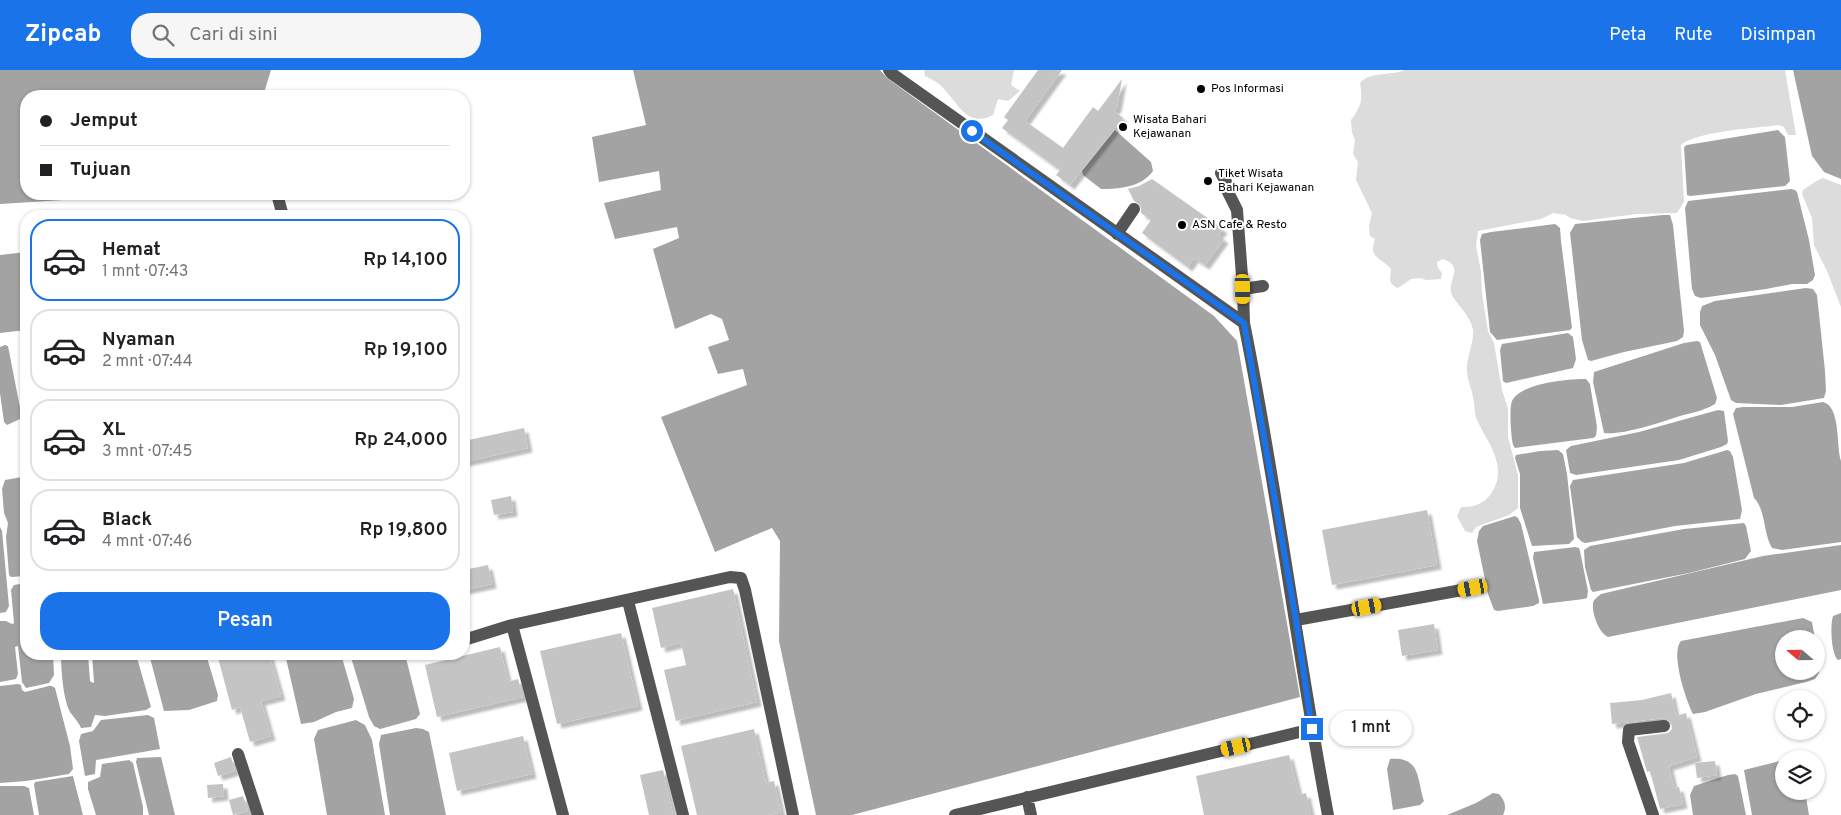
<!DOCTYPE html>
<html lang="id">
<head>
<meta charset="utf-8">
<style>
	:root { --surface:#fff; --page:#f6f6f6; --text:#202124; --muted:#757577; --line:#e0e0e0; --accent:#1a73e8 }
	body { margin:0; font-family:Overpass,sans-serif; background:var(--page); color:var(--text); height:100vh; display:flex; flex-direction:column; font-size:19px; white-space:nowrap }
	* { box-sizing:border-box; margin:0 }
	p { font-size:16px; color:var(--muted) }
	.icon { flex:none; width:28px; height:28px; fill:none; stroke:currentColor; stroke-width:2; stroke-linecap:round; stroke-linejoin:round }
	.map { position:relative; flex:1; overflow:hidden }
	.panel { position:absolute; left:20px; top:140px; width:450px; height:450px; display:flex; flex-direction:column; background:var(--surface); border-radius:20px; box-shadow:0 1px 4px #0004 }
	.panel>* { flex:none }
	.banner { position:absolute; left:20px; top:20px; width:450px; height:110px; border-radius:20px; box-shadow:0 1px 4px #0004; display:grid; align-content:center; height:110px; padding:0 20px; background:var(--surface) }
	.needle { width:32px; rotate:290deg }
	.controls { position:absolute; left:1775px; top:560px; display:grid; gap:10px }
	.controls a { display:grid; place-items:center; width:50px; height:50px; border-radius:50%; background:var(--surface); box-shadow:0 1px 4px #0004; font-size:25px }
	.end { position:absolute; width:22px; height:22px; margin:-11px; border:6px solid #1a73e8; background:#fff; box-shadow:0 0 0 2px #fff }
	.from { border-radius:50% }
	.bubble { position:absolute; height:35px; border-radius:18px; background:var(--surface); box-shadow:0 1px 4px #0004; font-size:16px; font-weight:600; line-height:35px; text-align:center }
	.car { position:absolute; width:15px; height:30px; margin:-15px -8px; border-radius:6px; box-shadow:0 0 4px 1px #0007; background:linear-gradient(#f5c518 24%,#345 0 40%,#f5c518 0 76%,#345 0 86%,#f5c518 0) }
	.banner b { display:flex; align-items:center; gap:18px; height:48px; font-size:19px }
	.banner b+b { border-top:1px solid var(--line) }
	.banner i { width:12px; height:12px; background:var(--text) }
	ul { padding:9px 0 0; list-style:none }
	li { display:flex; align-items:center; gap:15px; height:82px; margin:0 10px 8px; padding:0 10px; border:2px solid var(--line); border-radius:20px }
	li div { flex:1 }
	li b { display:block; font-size:19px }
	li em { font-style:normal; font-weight:600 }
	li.on { border-color:var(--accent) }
	li>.icon { width:45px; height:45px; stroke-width:1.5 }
	.action { display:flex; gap:10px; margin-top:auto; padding:10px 20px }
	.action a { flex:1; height:58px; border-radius:20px; background:var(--accent); color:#fff; font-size:20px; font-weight:600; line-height:58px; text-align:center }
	header { display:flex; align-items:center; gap:30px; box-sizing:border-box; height:70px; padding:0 25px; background:var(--accent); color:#fff }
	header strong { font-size:24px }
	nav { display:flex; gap:28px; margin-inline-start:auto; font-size:18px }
	.search { width:350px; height:45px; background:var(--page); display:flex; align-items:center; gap:12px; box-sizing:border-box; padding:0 18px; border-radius:20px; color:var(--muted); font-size:19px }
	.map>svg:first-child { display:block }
</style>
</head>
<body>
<header>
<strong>Zipcab</strong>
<div class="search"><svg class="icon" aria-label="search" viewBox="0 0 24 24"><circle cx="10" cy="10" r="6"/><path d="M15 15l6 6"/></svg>Cari di sini</div>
<nav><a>Peta</a><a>Rute</a><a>Disimpan</a></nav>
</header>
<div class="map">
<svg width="1841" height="745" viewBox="0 0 1841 745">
	<defs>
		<filter id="shadow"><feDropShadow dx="4.5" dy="4.5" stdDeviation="1" flood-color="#0004"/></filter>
	</defs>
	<rect width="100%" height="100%" fill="#fff"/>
	<path fill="#dcdcdc" d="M926,0h88l-3,15 9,6 -12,10 -10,-2 -5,16c-25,13 -34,-10 -49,-26 -5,-6 -12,-10 -19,-13l-1,-5z
		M1405,0h380l11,65h-8l-4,-8 -5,-2c-22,3 -82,6 -98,20l3,57 -7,11 -40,1 -54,7 -13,-3 -4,-3 -13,-2 -12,6 -63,12 -2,15 5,25 1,23 6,37 6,12 8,47 6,19v28l10,38v33l-9,7 -33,12 -4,6 -7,-2 -8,-15 4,-9c16,1 29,-6 35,-23 8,-24 -10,-44 -19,-64 -3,-7 -2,-15 -4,-23 -1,-8 -6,-17 -6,-26 -1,-13 7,-27 6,-41 -2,-13 -13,-22 -20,-33 -9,-15 14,-30 -10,-38l-6,3 1,6 4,5 -1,6 -15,1 -6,-2 -9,1 -13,9c-10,-4 -8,-9 -7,-19 -10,-12 -23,-10 -16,-30l-5,-3 -1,-10 3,-13 -16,-33 2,-18 -5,-8 2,-14 -3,-7 -1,-13c10,-14 12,-19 9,-37 10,-12 31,-7 45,-13z
		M1823,108l18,7v122l-14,-36 -13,-26 -2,-27 -10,-24 1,-4c7,-4 12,-9 20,-12z"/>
	<path fill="#a3a3a3" d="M0,0h271l-8,26h-237v98h107l-7,2 -126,8z
		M633,0h247l7,8 327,238 23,25 63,356 -448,118h-36l-37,-174 1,-100 -8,-13 -57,24 -54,-135 86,-32 -4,-16 -25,5 -10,-27 21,-7 -7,-21 -11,-5 -36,15 -22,-80 26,-11 -2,-11 -62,12 -11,-36 57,-13 -2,-19 -60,11 -7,-45 54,-12z
		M1793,0h48v109l-17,-7 -12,-16z
		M1115,60l36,32 2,9c-11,16 -33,18 -52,18l-18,-14 -1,-4z
		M1778,60l7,7 5,44 -5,5 -95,10 -3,-1 -3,-48 3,-2z
		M1791,119l4,1 2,2 12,48 6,35 -2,5 -6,4h-15l-26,5 -65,9 -6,-2 -3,-7 -7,-81 3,-7z
		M1663,145h7l3,10 11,106 -1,6 -6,4 -53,11 -33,9 -3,-1 -6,-20 -12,-107 5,-9z
		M1555,154l5,4 1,13 11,87 -2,2 -73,10 -7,-8 -10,-92 2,-6 9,-2z
		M26,182v78l-26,3v-78z
		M1806,218l7,1 4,6 8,76 1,20 -2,7 -43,7 -45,-2 -5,-3 -16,-45 -15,-30v-13l2,-6 13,-5z
		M1568,263l5,4 3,22 -3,9 -67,15 -3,-2 -3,-31 2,-6z
		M1697,271l3,1 17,56 -2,6c-13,8 -27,9 -41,14 -19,6 -51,17 -70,15l-11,-51 1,-10 90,-29z
		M5,275l3,1 13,67 -1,6 -13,6 -3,-3 -4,-29v-46z
		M1586,309l4,5 7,43 -1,9 -3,2 -78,10 -2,-3c-2,-9 -4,-36 -1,-44 9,-18 55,-22 74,-22z
		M1823,332c18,4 13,45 18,59v81l-59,8 -10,-2c-9,-15 -6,-38 -18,-50l-21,-84 3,-6 7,-1h49z
		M1718,340l6,1 4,30 -1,3 -6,3 -42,13 -103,15 -6,-2 -4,-23 5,-4 68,-14z
		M1558,380l5,4 4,20 7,65 -5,5 -37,2 -12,-38v-34l-5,-16 1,-3 24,-4z
		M1727,380l3,1 3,6 9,53 -2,9 -65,7 -89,17 -4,-1 -5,-5 -7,-51 3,-6 111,-17z
		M22,407l4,1v98l-15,1 -2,-2 -3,-38 2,-14 -4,-10 -2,-24 3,-9z
		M1515,446l3,2 3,6 18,76v3l-6,3 -35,5 -4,-1 -6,-16 -11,-53 2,-10 4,-5z
		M1744,453l2,3 5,25 -6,8 -56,14 -96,19 -2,-2 -6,-23 -1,-17 6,-4 94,-17z
		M0,457l2,4 7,75 -3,6 -6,1z
		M1841,475v45l-233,47c-9,-4 -16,-23 -15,-33 0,-4 4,-7 8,-10l162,-38z
		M1575,477l4,1 1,3 8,40 -1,7 -3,1 -41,5 -10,-46 1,-6z
		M26,513v71h27l1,21 -5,8 -23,5 -4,-6 -4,-36 -3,1 3,27 -2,5 -16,3v-61h6l6,3 2,-1 -3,-33 3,-5z
		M1841,543v46l-3,1c-7,-6 -8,-35 -5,-44z
		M1803,548l9,4 3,17h-31v32h32v-26l3,22v6l-4,6 -9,3 -50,12 -51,18 -12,2c-7,-14 -23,-61 -12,-73z
		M61,584h27l2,27 3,2 1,-1 -2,-28h44l15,53 -5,3 -41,6 -10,-1 -4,12 -10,1c-3,-7 -7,-10 -11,-16 -7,-13 -9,-43 -9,-58z
		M149,584h57l12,41 -1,6 -28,9 -25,1z
		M285,584h56l13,45 -2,9 -16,4 -22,10 -13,2z
		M350,584h55l15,60 -4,5 -36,10 -6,-3 -5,-9z
		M18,614l3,1 1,5 3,2 24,-6h3l3,2 15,58 3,23 -4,5 -43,7 -26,2v-97z
		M148,645l6,3 6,31 -64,11 -1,14 -10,2 -6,-35 2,-7 12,-3 8,-11z
		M356,650l9,5 7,15 13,75h-58l-13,-76 4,-9z
		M416,658l7,1 6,3 17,83h-56l-11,-71 2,-9z
		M161,687l14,58h-26l-13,-53 1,-4z
		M1390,689c31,-3 27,21 34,42l-4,4 -27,5 -6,-41z
		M129,690l4,3 10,44v8h-47l-8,-26v-7l12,-5 2,-13z
		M1784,690v31h21l4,24h-57l-8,-45z
		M1735,704l3,2 8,39h-53l-3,-20 4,-9 34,-11z
		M73,706l10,39h-44l-5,-30 1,-3z
		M0,716h24l5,2 5,27h-34z
		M1493,723l6,1c6,7 8,13 4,21h-56l29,-12z"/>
	<path fill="#c4c4c4" filter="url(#shadow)" d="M1038,0h24l-37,51 38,27 30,-41 5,4 24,-32 -5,28 -3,4 9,7 -53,67 -14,-10 4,-5 -58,-42 6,-8 -4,-3z
		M1152,109l71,50 -5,6 6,4 -19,26 -11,-7 -6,9 -46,-34 9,-13 -10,-7v-8l-7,-4 -6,-12 11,-3z
		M524,358l4,20 -64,14v-21z
		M511,426l2,16 -19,3 -3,-15z
		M1427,440l10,55 -105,20 -10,-55z
		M488,495l4,19 -28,6v-20z
		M733,519l24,113 -81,19 -12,-51 22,-5 -5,-22 -20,5 -9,-40z
		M1434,554l4,26 -36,6 -4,-26z
		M621,563l17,73 -81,18 -17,-73z
		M500,577l8,35 10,-3 5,18 -86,20 -12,-52z
		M217,584h52l12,42 -20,5 10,35 -21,6 -10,-35 -8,3z
		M1671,623l5,23 10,-3 11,44 -28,9 5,22 5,-1 4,17 -23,5 -10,-38 -3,1 -10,-35 31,-4 4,-4 -1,-7 -8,-4 -51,6 -2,-21 32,-3z
		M754,659l12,54 8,-2 7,31 -11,3h-73l-16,-69z
		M523,666l9,38 -75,17 -8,-38z
		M1289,685l10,40 7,-2 5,22h-107l-8,-39z
		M231,687l4,14 -17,5 -4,-13z
		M1715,691l2,14 -20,3 -2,-15z
		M663,700l10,45h-24l-9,-40z
		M223,714l1,12 -16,2 -1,-13z
		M243,726l5,15 -15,4 -4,-15z"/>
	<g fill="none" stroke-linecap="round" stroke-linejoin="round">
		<path stroke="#555" stroke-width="12" d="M889,0l2,3 353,250
			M1221,103l5,9 -1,4 12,24 6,79 1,34c33,163 53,329 84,492
			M277,124l6,22
			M1117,164l17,-25
			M1243,219l20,-3
			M628,531l55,214
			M1296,550l177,-32
			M512,555l51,190
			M464,570l48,-15 218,-48 11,1 4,12 48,225
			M238,684l20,61
			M1027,727l4,18
			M955,745l357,-86
			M1653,745l-25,-73 1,-12 35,-4"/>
	</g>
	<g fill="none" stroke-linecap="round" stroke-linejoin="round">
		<path stroke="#1a73e8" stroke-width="6" d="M972,61l272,192 52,297 16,109"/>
	</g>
	<g fill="#000" stroke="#fff" stroke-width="2">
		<circle cx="1201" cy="19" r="5"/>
		<circle cx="1123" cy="57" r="5"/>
		<circle cx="1208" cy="111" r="5"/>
		<circle cx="1182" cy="155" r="5"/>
	</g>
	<g text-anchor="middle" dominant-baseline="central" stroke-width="4" stroke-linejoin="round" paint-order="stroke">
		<g font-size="12" fill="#000" stroke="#fff" text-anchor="start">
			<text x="1211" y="19">Pos Informasi</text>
			<text x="1133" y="50">Wisata Bahari<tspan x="1133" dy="14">Kejawanan</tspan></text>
			<text x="1218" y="104">Tiket Wisata<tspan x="1218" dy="14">Bahari Kejawanan</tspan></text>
			<text x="1192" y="155">ASN Cafe &amp; Resto</text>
		</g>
	</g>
</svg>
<div class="controls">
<a><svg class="needle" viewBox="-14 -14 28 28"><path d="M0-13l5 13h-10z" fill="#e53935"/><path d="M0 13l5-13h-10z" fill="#757577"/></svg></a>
<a><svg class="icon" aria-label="locate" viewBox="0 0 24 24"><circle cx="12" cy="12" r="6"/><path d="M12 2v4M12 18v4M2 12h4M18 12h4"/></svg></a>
<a><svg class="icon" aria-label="layers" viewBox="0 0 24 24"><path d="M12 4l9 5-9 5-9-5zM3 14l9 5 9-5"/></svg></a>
</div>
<i class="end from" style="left:972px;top:61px"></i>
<i class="end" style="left:1312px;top:659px"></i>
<div class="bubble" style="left:1330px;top:641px;width:82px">1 mnt</div>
<i class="car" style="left:1243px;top:219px;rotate:179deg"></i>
<i class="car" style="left:1473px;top:518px;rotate:260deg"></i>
<i class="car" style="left:1367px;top:537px;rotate:80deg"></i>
<i class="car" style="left:1236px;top:677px;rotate:257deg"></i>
<div class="banner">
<b><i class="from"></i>Jemput</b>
<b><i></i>Tujuan</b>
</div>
<section class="panel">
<ul>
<li class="on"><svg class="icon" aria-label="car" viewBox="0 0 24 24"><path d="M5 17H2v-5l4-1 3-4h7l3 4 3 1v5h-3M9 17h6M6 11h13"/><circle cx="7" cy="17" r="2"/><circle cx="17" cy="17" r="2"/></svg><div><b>Hemat</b><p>1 mnt · 07:43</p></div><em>Rp 14,100</em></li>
<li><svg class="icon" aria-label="car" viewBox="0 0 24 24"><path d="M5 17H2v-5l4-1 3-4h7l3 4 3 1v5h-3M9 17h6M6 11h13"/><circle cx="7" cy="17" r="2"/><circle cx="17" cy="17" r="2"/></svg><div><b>Nyaman</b><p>2 mnt · 07:44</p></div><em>Rp 19,100</em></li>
<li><svg class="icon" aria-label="car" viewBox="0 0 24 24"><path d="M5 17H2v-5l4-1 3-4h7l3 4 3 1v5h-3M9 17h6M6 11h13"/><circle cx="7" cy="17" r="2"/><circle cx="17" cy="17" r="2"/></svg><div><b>XL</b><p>3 mnt · 07:45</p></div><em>Rp 24,000</em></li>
<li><svg class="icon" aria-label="car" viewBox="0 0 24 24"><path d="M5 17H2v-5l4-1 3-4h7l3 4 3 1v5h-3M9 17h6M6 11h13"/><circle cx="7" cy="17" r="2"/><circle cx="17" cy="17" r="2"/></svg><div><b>Black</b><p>4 mnt · 07:46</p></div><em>Rp 19,800</em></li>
</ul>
<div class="action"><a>Pesan</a></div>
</section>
</div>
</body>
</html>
